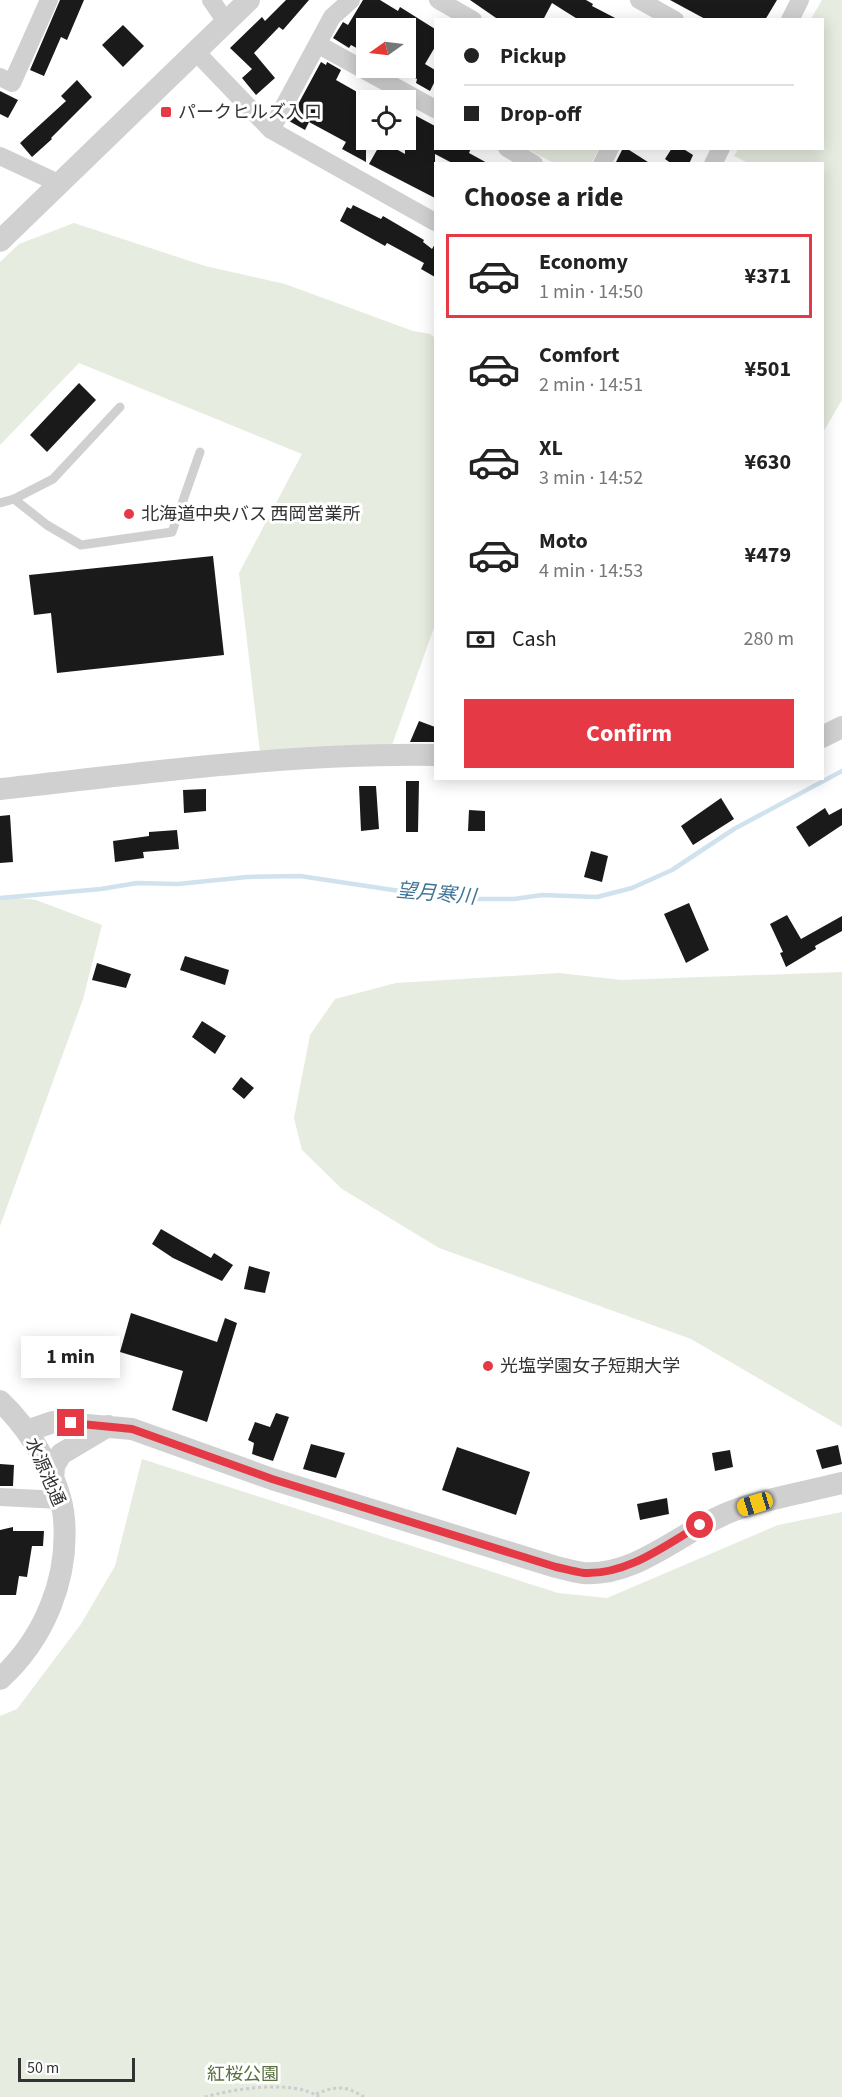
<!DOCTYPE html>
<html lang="en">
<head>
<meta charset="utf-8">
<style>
	:root { --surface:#fff; --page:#f6f6f6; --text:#222; --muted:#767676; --line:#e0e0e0; --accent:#e63946 }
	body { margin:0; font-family:"Source Sans 3","Noto Sans JP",sans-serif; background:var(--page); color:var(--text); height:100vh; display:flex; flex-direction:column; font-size:22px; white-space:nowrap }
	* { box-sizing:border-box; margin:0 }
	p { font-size:20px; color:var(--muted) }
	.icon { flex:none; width:33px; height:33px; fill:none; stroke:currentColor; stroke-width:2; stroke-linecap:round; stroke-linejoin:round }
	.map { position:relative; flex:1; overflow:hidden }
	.details { position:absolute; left:434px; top:162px; width:390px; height:618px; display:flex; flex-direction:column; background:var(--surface); border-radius:0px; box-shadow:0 3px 15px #0003 }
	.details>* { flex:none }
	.banner { position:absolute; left:434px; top:18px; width:390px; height:132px; border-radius:0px; box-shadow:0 3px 15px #0003; display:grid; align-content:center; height:132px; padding:0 30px; background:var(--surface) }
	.needle { width:39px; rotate:256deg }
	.tools { position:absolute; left:356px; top:18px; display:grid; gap:12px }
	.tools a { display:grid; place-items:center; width:60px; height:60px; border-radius:0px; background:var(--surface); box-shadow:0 3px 15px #0003; font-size:30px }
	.scale { position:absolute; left:18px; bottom:15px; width:117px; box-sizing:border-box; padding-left:6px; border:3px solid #333; border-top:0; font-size:16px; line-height:21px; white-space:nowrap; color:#333; -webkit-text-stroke:4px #fff; paint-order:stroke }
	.end { position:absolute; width:27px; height:27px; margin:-14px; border:8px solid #e63946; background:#fff; box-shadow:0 0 0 3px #fff }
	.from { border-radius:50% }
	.bubble { position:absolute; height:42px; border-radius:0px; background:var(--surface); box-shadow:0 3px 15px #0003; font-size:20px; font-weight:700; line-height:42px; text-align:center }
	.car { position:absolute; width:18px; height:36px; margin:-18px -9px; border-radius:8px; box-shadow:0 0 4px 2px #0007; background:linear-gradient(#f5c518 24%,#345 0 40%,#f5c518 0 76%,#345 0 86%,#f5c518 0) }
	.banner b { display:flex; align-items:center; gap:21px; height:57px; font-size:22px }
	.banner b+b { border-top:2px solid var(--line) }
	.banner i { width:15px; height:15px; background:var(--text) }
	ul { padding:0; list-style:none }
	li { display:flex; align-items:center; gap:18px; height:84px; margin:0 12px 9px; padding:0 18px; border:3px solid transparent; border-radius:0px }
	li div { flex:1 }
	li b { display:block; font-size:22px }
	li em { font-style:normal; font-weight:700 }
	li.active { border-color:var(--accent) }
	li>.icon { width:54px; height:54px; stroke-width:1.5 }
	h2 { padding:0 30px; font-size:27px; line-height:72px }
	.pay { display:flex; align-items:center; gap:15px; height:66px; padding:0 30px; font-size:22px }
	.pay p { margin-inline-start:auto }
	.button { display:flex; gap:12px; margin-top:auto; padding:12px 30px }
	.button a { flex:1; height:69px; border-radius:0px; background:var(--accent); color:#fff; font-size:24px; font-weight:700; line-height:69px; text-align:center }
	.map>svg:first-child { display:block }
</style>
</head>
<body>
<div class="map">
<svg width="842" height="2097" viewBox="0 0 842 2097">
	<rect width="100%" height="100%" fill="#fff"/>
	<path fill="#e6ecdf" d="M822,0h20v400l-20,34v-270l-74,-1 -14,-7 4,-7 84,-1v-128l-11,-1z
		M527,149h72l-8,15 -37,-1z
		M74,223l131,43 80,18 128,47 17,3 5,4v287l-43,120 -132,7 -21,-179 63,-119 -223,-91 -79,82v-183l19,-18z
		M0,896l36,4 66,25 -19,74 -83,227z
		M842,972v455l-151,-88 -252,-91 -97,-59 -40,-39 -8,-32 16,-83 25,-36 61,-16 163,-10 62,7z
		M142,1459l416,134 49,5 171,-73 64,-13v585h-842v-381l17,-7 64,-85 34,-58z"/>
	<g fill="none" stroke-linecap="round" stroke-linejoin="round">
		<path stroke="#cfe2ee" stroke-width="4.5" d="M0,898l101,-9 36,-6 41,1 69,-7 53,-1 153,23h61l28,-4 55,2 35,-9 40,-18 62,-41 108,-58"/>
	</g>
	<path fill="#1a1a1a" d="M60,0h24l-17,40 -6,-3 -17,39 -14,-6z
		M286,0h23l-26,30 -4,-3 -25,26 21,25 -19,17 -14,-17 10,-9 -22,-21 32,-31 3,4z
		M363,0h17l18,11 2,-4 35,22v18l-10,17 10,6v11l-5,10 -14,-8 1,-4 -12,-6v-45h-39v25l-15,-8 -2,3 -16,-10 10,-16 5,3z
		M470,0h116l7,4 -1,2 27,14h-40l-27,-17 -9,17h-44z
		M670,0h107l-12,20h-58z
		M123,25l21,21 -21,21 -21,-22z
		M321,62l5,3 1,-3 14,8 -5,10 30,17v65l-24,-13 4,-7 -37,-20 -4,8 -16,-9z
		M77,80l15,17 -41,41 1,1 -20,18 -12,-14 46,-42 -5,-5z
		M0,91l18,9 -10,18 -8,-4z
		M405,110l30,16v22h36l-2,5 20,11h-35l-19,-10v44l-66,-34 13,-23 23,13z
		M623,148h3l25,16h-36z
		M672,148h10l11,7 -4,9h-17l-7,-5z
		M353,205l28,14 2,-3 41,24 -1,2 9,7 3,-5v33l-14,-8 3,-6 -37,-20 -2,3 -45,-25 7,-14 4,2z
		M79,383l17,17 -49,52 -17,-17z
		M213,556l11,99 -167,18 -6,-60 -17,2 -5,-40z
		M419,721l16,6v15h-25z
		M406,781h13l-1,51h-12z
		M359,786h17l3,43 -18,2z
		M206,789v22l-22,2 -1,-23z
		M721,798l13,21 -41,26 -12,-19z
		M825,808l4,7 13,-7v17l-33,22 -13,-20z
		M469,810l16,1v20h-17z
		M10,815l3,47 -13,1v-47z
		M177,830l2,19 -36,3 1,6 -29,4 -2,-21 36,-5v-4z
		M591,851l17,5 -6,26 -18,-5z
		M689,903l20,47 -23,13 -22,-49z
		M787,915l14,24 41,-23v15l-27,15 1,3 -30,18 -6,-14 3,-1 -13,-28z
		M185,956l44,14 -4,15 -45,-15z
		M97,963l34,11 -5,14 -34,-8z
		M202,1021l24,15 -11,18 -23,-17z
		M241,1077l13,11 -10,11 -12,-10z
		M161,1229l50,29 3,-5 19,12 -11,16 -49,-23 -21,-14z
		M249,1266l21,6 -5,21 -21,-4z
		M131,1313l86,29 8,-24 12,5 -30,99 -35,-12 11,-39 -63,-19z
		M276,1413l13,4 -16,44 -21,-7 2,-11 -6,-3 7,-18 15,5z
		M311,1444l34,9 -9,25 -33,-9z
		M838,1445l4,19 -20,5 -6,-19z
		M457,1447l73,25 -14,43 -74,-25z
		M730,1450l3,17 -18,4 -3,-18z
		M0,1464l14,1 -1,21h-13z
		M667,1498l2,16 -29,6 -3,-16z
		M13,1527v4h31l-1,15h-11l-5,31 -8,-1 -3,19h-16v-65z"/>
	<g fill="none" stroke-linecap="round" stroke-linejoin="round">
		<path stroke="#cdcdcd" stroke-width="3" stroke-dasharray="3 3" stroke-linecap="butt" d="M316,2094c20,-8 29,-9 48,3
			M205,2097c28,-8 89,-18 114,0"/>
		<path stroke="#d0d0d0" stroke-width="9" d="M14,499l39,-20 67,-72
			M0,503l14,-4 33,26 34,20 91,-13 28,-80"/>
		<path stroke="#d0d0d0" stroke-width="18" d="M211,0l15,22
			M438,0l35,20
			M639,0l36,20
			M790,20l10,-20
			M319,45l116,64
			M196,52l75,78 164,92
			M0,77l12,6 37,-83
			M271,130l61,-113 19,-17
			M507,148l27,16
			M0,156l58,27
			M602,164l8,-16
			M713,164l8,-16
			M0,1497l60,3"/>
		<path stroke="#d0d0d0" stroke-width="22" d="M0,241l249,-241
			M822,737l20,-10
			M0,789c145,-16 289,-36 435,-34
			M0,1401c29,27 61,78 64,118 5,60 -20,120 -64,160
			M27,1431l26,-9 79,7 140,50 284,88c9,2 18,5 27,6 56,4 101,-45 152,-63 34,-12 71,-18 107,-27
			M53,1481l1,-15 7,-12 47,-28"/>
	</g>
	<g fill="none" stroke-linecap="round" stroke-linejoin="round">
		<path stroke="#e63946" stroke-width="8" d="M71,1423l61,6 140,50 284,88c9,2 19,5 28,6 43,2 80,-27 116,-48"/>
	</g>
	<g fill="#e63946" stroke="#fff" stroke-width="2">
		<rect x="160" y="106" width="12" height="12" rx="3"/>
		<circle cx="129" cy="514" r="6"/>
		<circle cx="488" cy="1366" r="6"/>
	</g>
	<g text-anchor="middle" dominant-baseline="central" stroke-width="6" stroke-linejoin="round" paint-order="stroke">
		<g font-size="18" fill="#333" stroke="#fff" text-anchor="start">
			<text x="178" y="112">パークヒルズ入口</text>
			<text x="141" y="514">北海道中央バス 西岡営業所</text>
			<text x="500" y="1366">光塩学園女子短期大学</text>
		</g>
		<g font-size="18" fill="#333" stroke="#fff">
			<text transform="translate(45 1472) rotate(66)">水源池通</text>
		</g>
		<g font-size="18" fill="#56703f" stroke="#fff">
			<text x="243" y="2074">紅桜公園</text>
		</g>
		<g font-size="20" font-style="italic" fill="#3f7597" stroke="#fff">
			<text transform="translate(436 894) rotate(5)">望月寒川</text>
		</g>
	</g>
</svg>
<div class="tools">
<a><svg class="needle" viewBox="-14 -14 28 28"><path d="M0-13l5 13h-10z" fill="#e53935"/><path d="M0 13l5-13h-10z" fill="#767676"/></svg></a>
<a><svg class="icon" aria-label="locate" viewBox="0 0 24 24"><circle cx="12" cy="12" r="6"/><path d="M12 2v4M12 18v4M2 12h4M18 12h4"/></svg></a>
</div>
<div class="scale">50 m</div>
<i class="end from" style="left:700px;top:1525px"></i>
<i class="end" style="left:71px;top:1423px"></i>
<div class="bubble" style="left:21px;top:1336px;width:99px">1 min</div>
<i class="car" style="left:755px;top:1504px;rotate:253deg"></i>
<div class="banner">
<b><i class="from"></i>Pickup</b>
<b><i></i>Drop-off</b>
</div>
<section class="details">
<h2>Choose a ride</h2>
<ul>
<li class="active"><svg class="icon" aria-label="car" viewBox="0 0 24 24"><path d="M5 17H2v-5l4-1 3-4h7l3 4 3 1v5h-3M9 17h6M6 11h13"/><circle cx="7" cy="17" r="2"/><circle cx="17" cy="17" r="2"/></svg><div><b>Economy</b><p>1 min · 14:50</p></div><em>¥371</em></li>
<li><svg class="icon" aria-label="car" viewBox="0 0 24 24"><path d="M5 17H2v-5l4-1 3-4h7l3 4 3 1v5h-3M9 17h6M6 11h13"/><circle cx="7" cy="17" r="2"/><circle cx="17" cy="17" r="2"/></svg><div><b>Comfort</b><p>2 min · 14:51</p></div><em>¥501</em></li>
<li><svg class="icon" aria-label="car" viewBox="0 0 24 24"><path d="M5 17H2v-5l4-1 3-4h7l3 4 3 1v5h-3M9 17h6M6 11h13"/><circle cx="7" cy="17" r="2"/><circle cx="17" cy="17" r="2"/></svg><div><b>XL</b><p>3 min · 14:52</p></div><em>¥630</em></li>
<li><svg class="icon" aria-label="car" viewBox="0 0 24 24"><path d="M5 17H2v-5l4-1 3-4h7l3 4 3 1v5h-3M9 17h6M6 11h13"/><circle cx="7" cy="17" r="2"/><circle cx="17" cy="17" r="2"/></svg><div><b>Moto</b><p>4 min · 14:53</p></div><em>¥479</em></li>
</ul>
<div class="pay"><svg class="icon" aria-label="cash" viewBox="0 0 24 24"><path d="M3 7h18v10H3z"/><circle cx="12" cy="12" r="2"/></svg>Cash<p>280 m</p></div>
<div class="button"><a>Confirm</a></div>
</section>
</div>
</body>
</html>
